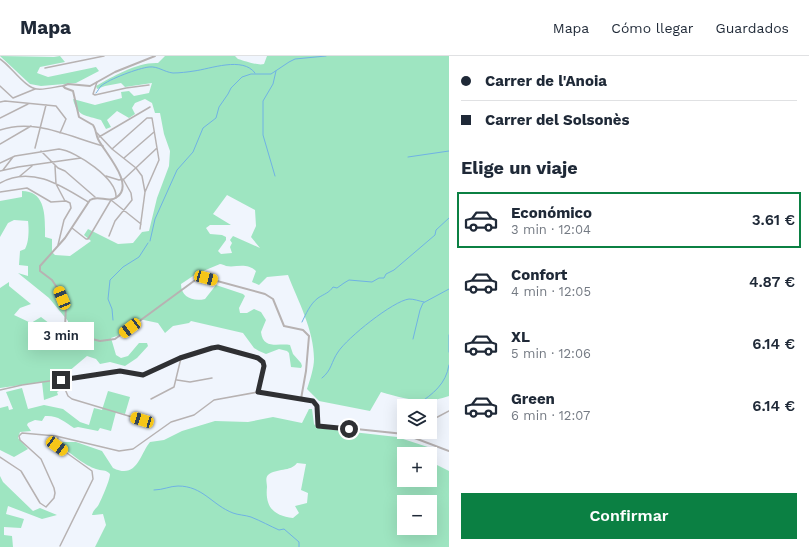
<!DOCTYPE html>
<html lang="es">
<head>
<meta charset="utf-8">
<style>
	:root { --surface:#fff; --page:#f2f2f3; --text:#1f2937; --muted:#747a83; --line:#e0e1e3; --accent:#0b8043 }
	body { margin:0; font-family:"Work Sans",sans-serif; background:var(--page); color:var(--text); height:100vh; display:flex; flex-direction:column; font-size:15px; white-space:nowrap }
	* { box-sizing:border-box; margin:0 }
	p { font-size:13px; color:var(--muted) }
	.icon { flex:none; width:22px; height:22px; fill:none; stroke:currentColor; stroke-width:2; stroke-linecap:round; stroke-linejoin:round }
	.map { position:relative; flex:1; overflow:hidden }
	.details { display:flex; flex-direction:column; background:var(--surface); width:360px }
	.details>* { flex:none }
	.hud { display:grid; align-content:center; height:88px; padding:0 12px; background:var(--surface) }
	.tools { position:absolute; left:397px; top:343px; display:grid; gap:8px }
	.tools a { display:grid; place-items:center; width:40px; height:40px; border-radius:0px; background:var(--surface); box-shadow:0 4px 16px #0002; font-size:20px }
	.end { position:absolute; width:18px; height:18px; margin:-9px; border:5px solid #2f3033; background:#fff; box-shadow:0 0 0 2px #fff }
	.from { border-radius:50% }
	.bubble { position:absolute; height:28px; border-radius:0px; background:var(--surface); box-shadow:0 4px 16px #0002; font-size:13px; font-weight:600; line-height:28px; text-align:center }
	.car { position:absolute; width:12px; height:24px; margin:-12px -6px; border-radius:5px; box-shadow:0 0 3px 1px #0007; background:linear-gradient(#f5c518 24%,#345 0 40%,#f5c518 0 76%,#345 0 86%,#f5c518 0) }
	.hud b { display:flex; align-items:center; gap:14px; height:38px; font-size:15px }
	.hud b+b { border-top:1px solid var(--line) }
	.hud i { width:10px; height:10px; background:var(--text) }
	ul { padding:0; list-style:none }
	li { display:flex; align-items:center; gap:12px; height:56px; margin:0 8px 6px; padding:0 4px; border:2px solid transparent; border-radius:0px }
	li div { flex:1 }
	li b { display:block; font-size:15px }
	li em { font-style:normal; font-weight:600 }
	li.current { border-color:var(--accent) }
	li>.icon { width:36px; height:36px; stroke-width:1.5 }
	h2 { padding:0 12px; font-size:18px; line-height:48px }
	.button { display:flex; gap:8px; margin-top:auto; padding:8px 12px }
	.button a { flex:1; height:46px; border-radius:0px; background:var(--accent); color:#fff; font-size:16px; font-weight:600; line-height:46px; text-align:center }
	header { display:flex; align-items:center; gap:24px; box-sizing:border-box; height:56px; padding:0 20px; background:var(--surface); border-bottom:1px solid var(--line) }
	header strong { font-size:19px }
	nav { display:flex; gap:22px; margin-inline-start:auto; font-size:14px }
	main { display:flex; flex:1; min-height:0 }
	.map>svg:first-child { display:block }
</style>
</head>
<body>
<header>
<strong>Mapa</strong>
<nav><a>Mapa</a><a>Cómo llegar</a><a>Guardados</a></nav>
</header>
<main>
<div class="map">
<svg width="449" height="491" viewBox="0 0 449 491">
	<rect width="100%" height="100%" fill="#f0f5fd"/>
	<path fill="#9ee5c1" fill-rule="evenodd" d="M0,0l54,1 6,-1 5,6 -25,5 -3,6 11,4 48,-10 3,4 -23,12 -35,3 -11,-2z
		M165,0h70l3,3c7,2 20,7 26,5l3,-8h182v340c-24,9 -43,3 -68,-4l-11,19 -51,-10 -12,-12c3,-9 7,-21 7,-30 0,-29 -16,-58 -26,-84l-21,2 -8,8 -7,-3 4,-11c-10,-9 -20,-3 -30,-5 -2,-1 -4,-2 -6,-2l-24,10 -15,10c0,13 12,18 24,15l11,-14 27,9 2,2 -6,12 1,5h7l7,-4 7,3 5,8 -5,12c2,18 17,11 29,13l3,9 8,9 1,3 -1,2 -10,-1 -2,-14 -2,-2 -8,-2 -13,5 -7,-3 -5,-3 -11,-15 -52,-12 -2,2 -16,3 -8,7 -7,-10 -19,-4 -16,15 -12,4 5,17 5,3 7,-2 11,-13h8l1,3 -11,12 -12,8 -15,-4 -10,2 -4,-5 -9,-3 -19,16 -10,5 5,12 -6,3 1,3 -14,5 -2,-18 -42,6v-100l9,-6v4l22,18 -11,4 -6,7 17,8 10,-6 17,13 10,-2v-7l-19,-23 -31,-25 10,3v-10l-9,-1 1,-14 5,-2c4,-7 4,-20 3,-28l-14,-1 -6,3 -8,14v-36l22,-4v-6c25,0 23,28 23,46l7,2v13l3,3 15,1 21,-15 -7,-6 4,-6 30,15 15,-1 9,-11 7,-1 8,-33 12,-32 1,-15 -6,-17 -4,-21h-5l-3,-10 -7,-4 -10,4 -3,5 3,6 -6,4 -12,-7 -10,9 4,7 -5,2 -5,-9c-15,-5 -24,-3 -28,-21l22,6 27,-7 -1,-6 8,-1 5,5 15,-3 3,-10 -27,4 -4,-4 -16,3 -8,3 -1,-3c18,-10 41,-24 62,-23zM227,139l28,15 1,16 -5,11 9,11 -27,-12 -3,4 2,3 -2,4 2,6 -11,1 -3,-3 8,-11v-3l-4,-2 -12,-1 -4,-6 4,-3h21l-18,-11z
		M22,332l6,21 16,-4 19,4 17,13 9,3 5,-17 8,2 6,-19 22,6 -5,17 -9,-2 -5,19 -11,-3 -2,3 -20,-4 -4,1c-10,-7 -17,-13 -29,-12l-3,5 -7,-1 -7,3 -1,2 4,6 -11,1 -2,6 10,11 -14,8 -14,-7v-42l8,-2 1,4 4,-1 -7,-17z
		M309,353h3l2,15 3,4 80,9 37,12 -2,9 1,5 16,8v76h-354l11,-22 -3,-11 -9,1h-2c1,-5 5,-7 7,-11 3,-6 11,-24 11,-30 -4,-5 -9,-3 -14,-5 -10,-3 -27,-16 -34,-23v-4h14l26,9 11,17c24,12 27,-14 37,-26l14,-2 18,-9 33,-10 33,1 25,-5 29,6zM404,398h26v26h-26zM297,407l9,1 -5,26 7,3 -1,10 -12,3 4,7 -6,5c-20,-2 -28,-12 -26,-31 0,-4 -2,-9 1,-12 8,-7 23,-3 29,-12zM404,446h26v26h-26z
		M0,420l3,6 30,29 7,-3 17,7 -15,4 -34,-13 -2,8 18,5 -3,9 -17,-1v8l8,1 1,11h-13z"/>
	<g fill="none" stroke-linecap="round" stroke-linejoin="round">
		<path stroke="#6fb2e4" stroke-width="1" d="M96,37c2,-2 3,-5 5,-7 8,-7 38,-18 48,-19 9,-1 15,5 24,6 6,0 15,-1 21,-2 16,-2 49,-15 61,2
			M408,101l41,-6
			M275,120l-12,-41v-34l10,-17 3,-13
			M150,185l5,-22 22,-49 16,-18 10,-24 13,-10 3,-11 9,-13 3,-6 11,-11 9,-3h20l18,-12 6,-3 31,-3
			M113,264l-1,-11 -4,-10 2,-19 13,-13 16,-10 9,-14
			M302,266c4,-8 8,-18 16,-24 6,-4 11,-5 15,-11l4,1 7,-5 5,-3 23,2 7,-4h5l2,-4 8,-4 41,-35 1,-5 13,-12
			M449,279v17
			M413,283l7,-29 3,-7 26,-14
			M322,322c10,-8 9,-16 16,-26 9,-14 55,-51 71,-53 5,0 10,2 15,3
			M418,348c15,-10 28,-20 31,-39
			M154,434c9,0 16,-4 24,-4 25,0 34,19 55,27 5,2 12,2 18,4 10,4 19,9 28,13l5,-1 15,13v5"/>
		<path stroke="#b7b2b2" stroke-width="1.5" d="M0,3c10,6 26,30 37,30 8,1 17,-2 25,-3
			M45,12l59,-12
			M97,26l-4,12 2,1 31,-7 23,-3
			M0,30l13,12 22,-9
			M0,46l5,-1 51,5 10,13 -6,14
			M0,62l28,-14
			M0,74c34,-12 70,7 103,16
			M97,77l15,16 24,19 6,8 3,16 -5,37
			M99,81l51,-30
			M0,88l31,-18
			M35,92l11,-43
			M112,93l35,-31h5l7,42 -14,32
			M41,95l17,17 7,3 30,26
			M124,102l30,-26
			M0,107l15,-7 44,-7c17,2 59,30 57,49
			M55,110l1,18 9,17
			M3,114l10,-13
			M0,115l18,-4 63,-9
			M20,120l12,-10
			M106,120l13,4 5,-1 33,-31
			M0,127c31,-18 62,3 88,19
			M0,136l27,-4 24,14 15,-1 4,2 1,5 -7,12 -6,25
			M72,172l14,11h2l23,-39 30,24
			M109,180l6,-15 17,-21 -1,-7 -8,-14
			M61,324l7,16 4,3 70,21
			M177,324l13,2 22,-4
			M0,334l22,-5 96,-14 25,4 38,-17 33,-11 35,8 13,6 2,5 -6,26
			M151,343l23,-12 7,-29
			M430,365l19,-10
			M58,381l-1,9 35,25 1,8 -33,67
			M0,401l21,14 19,32 6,4 8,-9 1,-5 -1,-5 -13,-29 -21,-19 -1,-4 3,-3 34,3 63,15 14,-2 38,-27 23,-7 20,-15 44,-8 43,7"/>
		<path stroke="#b7b2b2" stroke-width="2" d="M155,0l-40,16 -25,14 -22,-2 -5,2 2,2 8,3 6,26 14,8c3,4 3,10 5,14 7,14 37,45 19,58 -9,7 -18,-3 -27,3l-25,38 -25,28v5l12,9 6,9 8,17 -1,21 2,4 9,4 24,6 15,-2 83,-61h8l59,16 8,5 11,27 19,4 6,6 -3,35 -5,28 12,2 3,3 2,21 86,9 45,17"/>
	</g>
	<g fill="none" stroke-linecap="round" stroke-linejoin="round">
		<path stroke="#2f3033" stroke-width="5" d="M61,324l59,-9 23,4 37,-17 32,-10 6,-1 40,11 5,4 1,4 -6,26 55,9 4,5 1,20 31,3"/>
	</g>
</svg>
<div class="tools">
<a><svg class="icon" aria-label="layers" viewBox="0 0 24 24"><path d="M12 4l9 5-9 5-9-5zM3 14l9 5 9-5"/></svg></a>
<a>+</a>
<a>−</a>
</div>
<i class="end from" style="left:349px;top:373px"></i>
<i class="end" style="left:61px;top:324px"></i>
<div class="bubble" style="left:28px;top:266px;width:66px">3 min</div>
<i class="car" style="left:206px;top:222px;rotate:105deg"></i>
<i class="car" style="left:62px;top:242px;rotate:338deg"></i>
<i class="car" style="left:130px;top:272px;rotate:233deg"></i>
<i class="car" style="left:142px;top:364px;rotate:287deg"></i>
<i class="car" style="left:57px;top:390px;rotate:126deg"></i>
</div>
<section class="details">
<div class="hud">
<b><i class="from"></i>Carrer de l'Anoia</b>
<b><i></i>Carrer del Solsonès</b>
</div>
<h2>Elige un viaje</h2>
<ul>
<li class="current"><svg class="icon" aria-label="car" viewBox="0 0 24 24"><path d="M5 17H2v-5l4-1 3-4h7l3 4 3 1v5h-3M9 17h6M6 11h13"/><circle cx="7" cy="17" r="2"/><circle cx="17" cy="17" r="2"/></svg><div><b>Económico</b><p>3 min · 12:04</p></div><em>3.61 €</em></li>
<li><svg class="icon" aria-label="car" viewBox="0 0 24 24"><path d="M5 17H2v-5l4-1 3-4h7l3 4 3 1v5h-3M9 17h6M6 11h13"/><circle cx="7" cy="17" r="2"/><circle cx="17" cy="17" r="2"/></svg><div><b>Confort</b><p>4 min · 12:05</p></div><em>4.87 €</em></li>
<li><svg class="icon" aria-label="car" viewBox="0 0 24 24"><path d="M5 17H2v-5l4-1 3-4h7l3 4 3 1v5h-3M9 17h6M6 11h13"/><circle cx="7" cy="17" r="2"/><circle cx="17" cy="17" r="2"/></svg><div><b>XL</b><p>5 min · 12:06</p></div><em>6.14 €</em></li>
<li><svg class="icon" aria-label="car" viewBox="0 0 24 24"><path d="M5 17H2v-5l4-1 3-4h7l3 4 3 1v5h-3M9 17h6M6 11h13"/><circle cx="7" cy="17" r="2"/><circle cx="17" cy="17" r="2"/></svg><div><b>Green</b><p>6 min · 12:07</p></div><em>6.14 €</em></li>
</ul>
<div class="button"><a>Confirmar</a></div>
</section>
</main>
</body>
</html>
